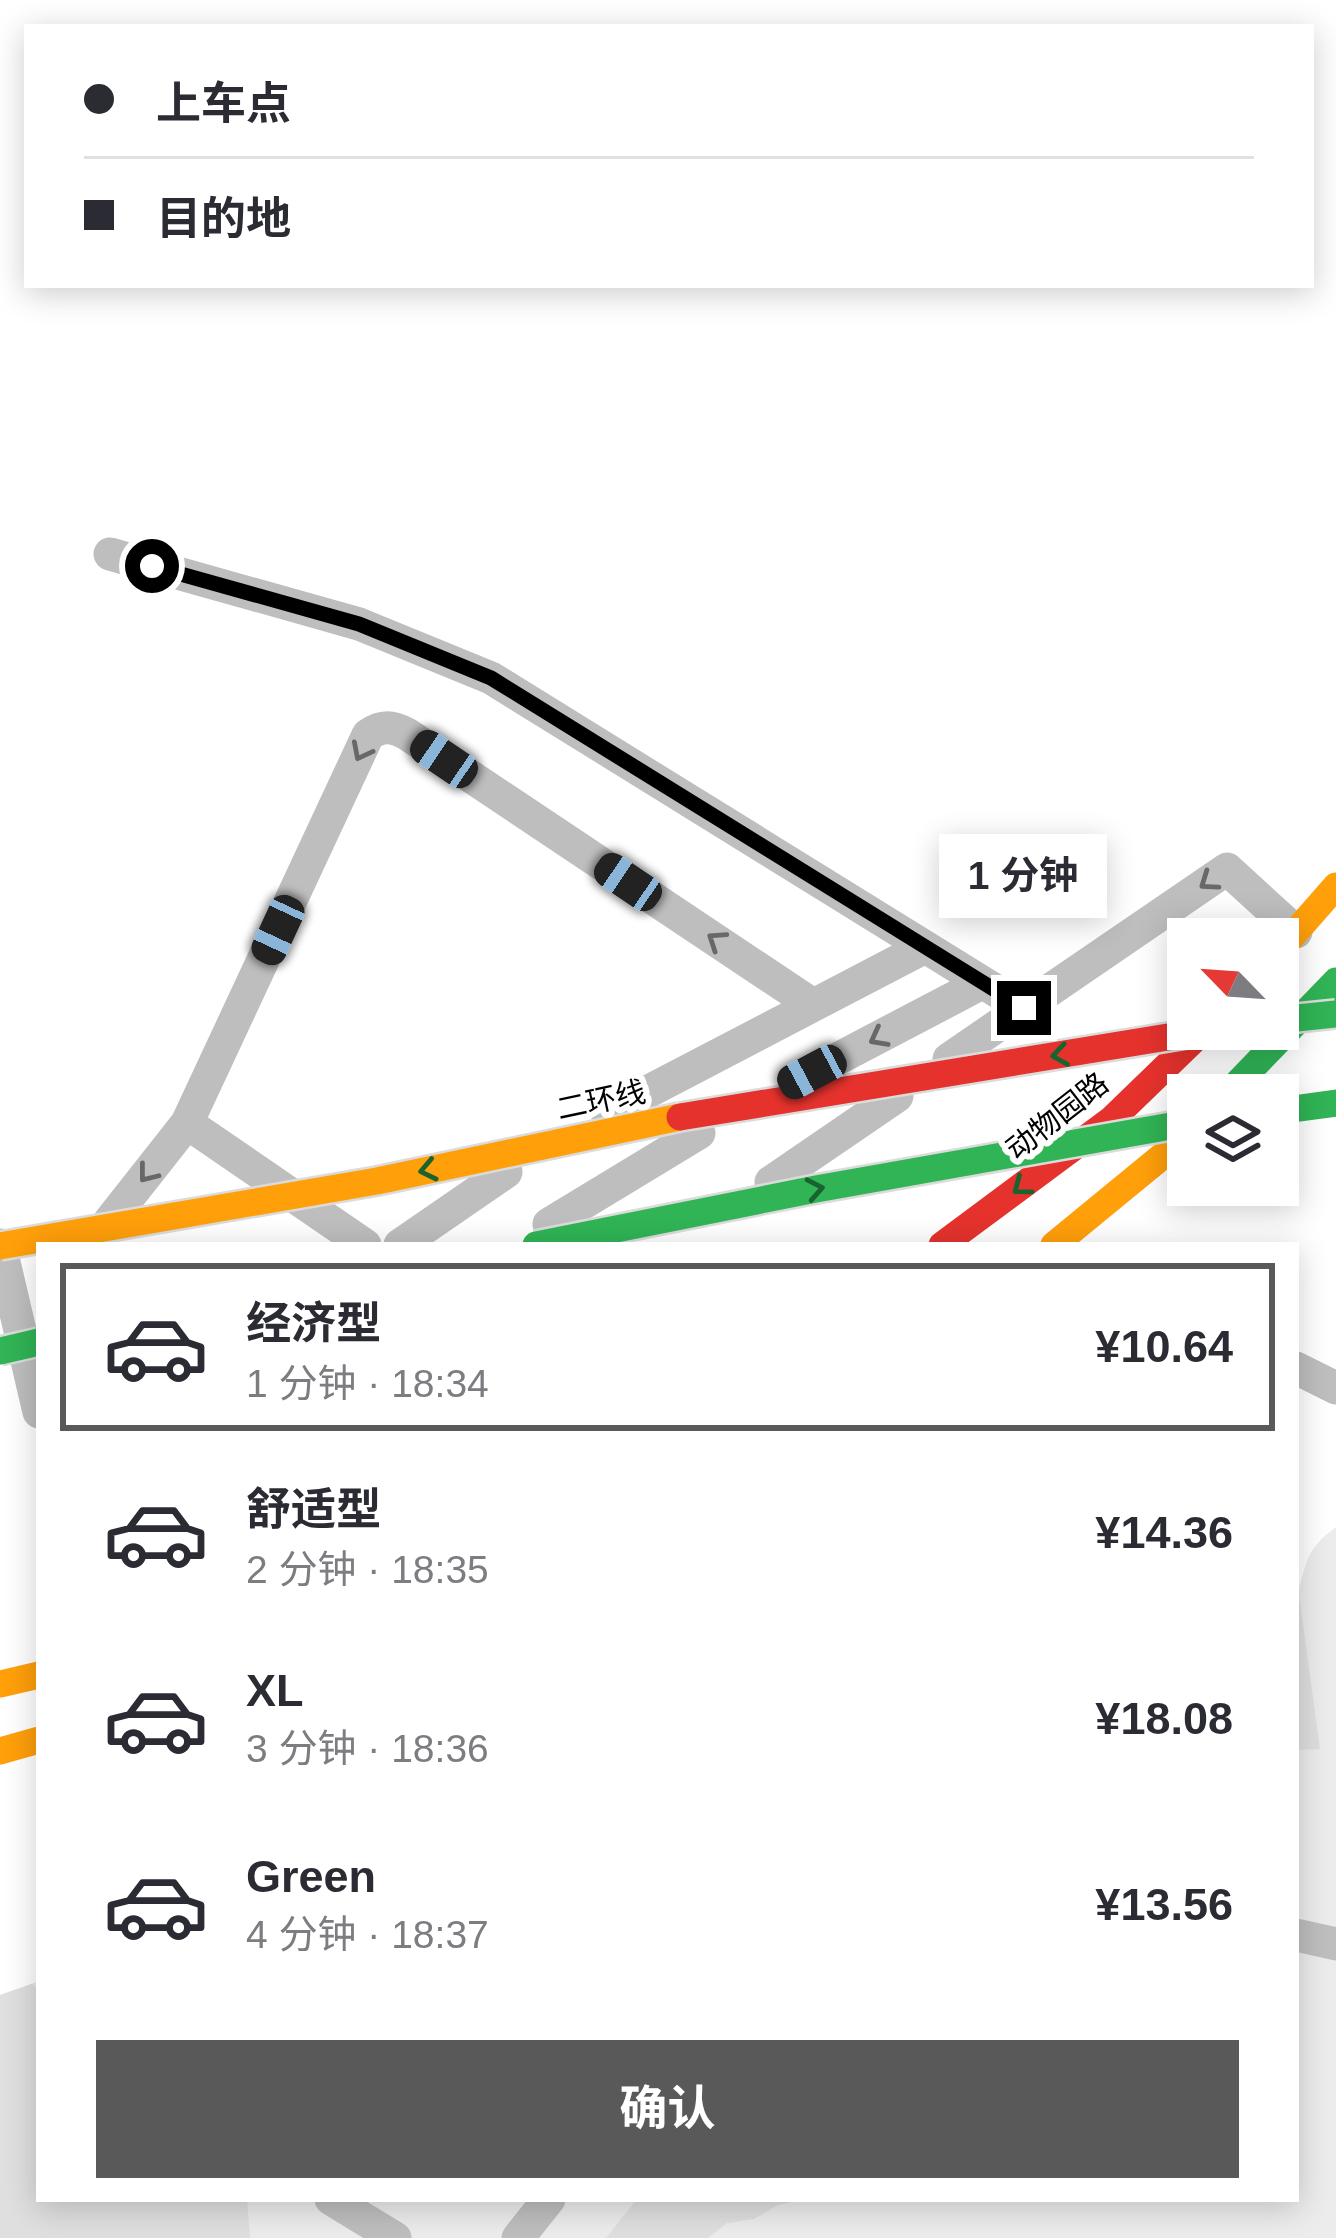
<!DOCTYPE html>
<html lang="zh">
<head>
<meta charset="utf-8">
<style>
	:root { --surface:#fff; --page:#f2f2f3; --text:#2b2b33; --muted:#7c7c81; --line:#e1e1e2; --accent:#595959 }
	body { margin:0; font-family:Helvetica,"Noto Sans SC",sans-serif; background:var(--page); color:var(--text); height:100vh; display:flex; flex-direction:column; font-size:45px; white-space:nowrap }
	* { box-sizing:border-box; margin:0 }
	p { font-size:39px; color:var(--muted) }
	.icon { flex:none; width:66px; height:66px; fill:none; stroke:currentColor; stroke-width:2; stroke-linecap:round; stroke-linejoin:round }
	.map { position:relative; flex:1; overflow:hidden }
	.side { position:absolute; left:36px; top:1242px; width:1263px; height:960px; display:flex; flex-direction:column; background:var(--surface); border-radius:0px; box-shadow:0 6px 30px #0003 }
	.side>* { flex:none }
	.guide { position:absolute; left:24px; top:24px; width:1290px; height:264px; border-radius:0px; box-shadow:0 6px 30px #0003; display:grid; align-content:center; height:264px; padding:0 60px; background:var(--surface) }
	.needle { width:78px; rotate:295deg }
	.fabs { position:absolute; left:1167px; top:918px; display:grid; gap:24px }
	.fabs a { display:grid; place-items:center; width:132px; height:132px; border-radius:0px; background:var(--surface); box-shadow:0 6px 30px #0003; font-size:60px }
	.end { position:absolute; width:54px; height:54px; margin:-27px; border:15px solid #000; background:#fff; box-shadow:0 0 0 6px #fff }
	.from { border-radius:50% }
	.bubble { position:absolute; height:84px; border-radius:0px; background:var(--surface); box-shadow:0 6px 30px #0003; font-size:39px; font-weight:700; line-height:84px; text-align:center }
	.car { position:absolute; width:36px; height:72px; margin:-36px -18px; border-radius:15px; box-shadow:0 0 9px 3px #0007; background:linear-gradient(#222 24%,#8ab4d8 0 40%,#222 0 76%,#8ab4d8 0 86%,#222 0) }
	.guide b { display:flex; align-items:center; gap:42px; height:114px; font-size:45px }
	.guide b+b { border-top:3px solid var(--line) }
	.guide i { width:30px; height:30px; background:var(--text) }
	ul { padding:21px 0 0; list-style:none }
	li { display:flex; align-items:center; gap:36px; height:168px; margin:0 24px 18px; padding:0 36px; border:6px solid transparent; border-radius:0px }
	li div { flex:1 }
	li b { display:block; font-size:45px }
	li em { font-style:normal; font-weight:700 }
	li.current { border-color:var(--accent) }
	li>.icon { width:108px; height:108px; stroke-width:1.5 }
	.cta { display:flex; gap:24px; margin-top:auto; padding:24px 60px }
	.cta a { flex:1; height:138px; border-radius:0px; background:var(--accent); color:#fff; font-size:48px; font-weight:700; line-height:138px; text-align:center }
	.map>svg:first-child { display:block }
</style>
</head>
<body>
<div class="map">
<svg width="1336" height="2238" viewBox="0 0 1336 2238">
	<rect width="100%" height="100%" fill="#fff"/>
	<path fill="#ececec" d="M1336,1527v711h-1336v-243l39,-14v218h1257v-603c12,-32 7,-45 40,-69z"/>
	<path fill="#dfdfdf" d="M1299,1595l21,154 -24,1v-154z
		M32,1984l7,6v209h208l3,39h-250v-243z
		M637,2199h158l1,2 -18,4 -24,14 -27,4 -19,15h-102z"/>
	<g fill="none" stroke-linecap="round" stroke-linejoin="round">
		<path stroke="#bebebe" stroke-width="33" d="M110,554l249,70 132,54 533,330
			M949,1059l278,-190 69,63
			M803,1077l179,-94
			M607,1113l318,-166
			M187,1123l178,122
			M771,1182l126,-86
			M109,1222l78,-99 181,-388c14,-10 24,-9 39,-1l406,271
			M549,1224l150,-91
			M0,1245l39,167
			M400,1245l106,-73
			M1296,1368l40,20
			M1296,1935l40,9
			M331,2199l64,39
			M518,2238l31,-39"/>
		<path stroke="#30b455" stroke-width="27" d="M1226,1095l110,-114
			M1278,1111l58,-8"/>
		<path stroke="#ff9f0a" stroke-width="27" d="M1278,952l58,-66
			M1054,1245l134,-110
			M0,1684l39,-9
			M0,1751l39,-11"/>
		<path stroke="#e5322d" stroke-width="27" d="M942,1245l170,-126 93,-90"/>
		<defs>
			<path id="fast-bridge" d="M1278,1020l58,-6
				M536,1245l280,-56 372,-66
				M0,1351l39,-9"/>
			<path id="slow-bridge" d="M0,1246l377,-65 303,-64"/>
			<path id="jam-bridge" d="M680,1117l537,-88"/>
		</defs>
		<use href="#fast-bridge" stroke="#dbdbdb" stroke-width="32" stroke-linecap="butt"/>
		<use href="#slow-bridge" stroke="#dbdbdb" stroke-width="32" stroke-linecap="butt"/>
		<use href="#jam-bridge" stroke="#dbdbdb" stroke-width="32" stroke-linecap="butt"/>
		<use href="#fast-bridge" stroke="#30b455" stroke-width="27"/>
		<use href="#slow-bridge" stroke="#ff9f0a" stroke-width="27"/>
		<use href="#jam-bridge" stroke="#e5322d" stroke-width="27"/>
	</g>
	<defs><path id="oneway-chevron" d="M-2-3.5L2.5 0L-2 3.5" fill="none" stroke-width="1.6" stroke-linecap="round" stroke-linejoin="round" transform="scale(3)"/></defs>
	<g stroke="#686868">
		<use href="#oneway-chevron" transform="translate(361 752) rotate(117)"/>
		<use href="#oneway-chevron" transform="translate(1208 882) rotate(145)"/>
		<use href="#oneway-chevron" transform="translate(716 940) rotate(-146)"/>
		<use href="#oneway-chevron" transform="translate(878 1038) rotate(152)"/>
		<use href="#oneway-chevron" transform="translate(147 1174) rotate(128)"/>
	</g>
	<g stroke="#1a632f">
		<use href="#oneway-chevron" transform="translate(1060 1055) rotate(171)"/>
		<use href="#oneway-chevron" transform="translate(428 1170) rotate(168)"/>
		<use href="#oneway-chevron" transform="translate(1021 1187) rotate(143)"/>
		<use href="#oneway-chevron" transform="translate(815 1189) rotate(-11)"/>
	</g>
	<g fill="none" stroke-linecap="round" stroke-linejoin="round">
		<path stroke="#000" stroke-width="15" d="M152,566l207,58 132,54 533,330"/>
	</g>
	<g text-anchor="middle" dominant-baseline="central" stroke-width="12" stroke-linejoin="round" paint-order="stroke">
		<g font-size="30" fill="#000" stroke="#fff">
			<text transform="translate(601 1100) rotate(-12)">二环线</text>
			<text transform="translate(1057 1116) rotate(-38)">动物园路</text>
		</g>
	</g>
</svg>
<div class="fabs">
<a><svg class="needle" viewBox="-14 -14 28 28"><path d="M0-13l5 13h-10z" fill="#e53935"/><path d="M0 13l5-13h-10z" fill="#7c7c81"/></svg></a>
<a><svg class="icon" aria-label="layers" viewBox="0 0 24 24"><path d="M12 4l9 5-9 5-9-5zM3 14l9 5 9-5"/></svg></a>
</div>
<i class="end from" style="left:152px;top:566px"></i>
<i class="end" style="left:1024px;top:1008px"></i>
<div class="bubble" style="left:939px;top:834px;width:168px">1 分钟</div>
<i class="car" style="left:444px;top:759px;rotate:304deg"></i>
<i class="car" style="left:628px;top:882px;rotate:304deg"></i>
<i class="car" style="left:278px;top:930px;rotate:205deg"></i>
<i class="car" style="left:812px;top:1072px;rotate:242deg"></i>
<div class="guide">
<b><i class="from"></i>上车点</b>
<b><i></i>目的地</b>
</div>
<section class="side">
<ul>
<li class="current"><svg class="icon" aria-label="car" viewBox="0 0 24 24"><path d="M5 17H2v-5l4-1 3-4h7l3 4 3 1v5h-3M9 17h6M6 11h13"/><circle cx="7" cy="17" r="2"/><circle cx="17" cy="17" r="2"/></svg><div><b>经济型</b><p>1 分钟 · 18:34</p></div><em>¥10.64</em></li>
<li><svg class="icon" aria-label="car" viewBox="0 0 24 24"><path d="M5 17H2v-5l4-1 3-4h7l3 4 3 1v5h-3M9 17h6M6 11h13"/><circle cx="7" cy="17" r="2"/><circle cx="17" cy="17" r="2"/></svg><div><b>舒适型</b><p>2 分钟 · 18:35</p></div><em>¥14.36</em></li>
<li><svg class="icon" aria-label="car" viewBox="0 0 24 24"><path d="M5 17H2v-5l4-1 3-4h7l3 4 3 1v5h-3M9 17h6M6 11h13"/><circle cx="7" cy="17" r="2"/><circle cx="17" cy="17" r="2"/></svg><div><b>XL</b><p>3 分钟 · 18:36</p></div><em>¥18.08</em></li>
<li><svg class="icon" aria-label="car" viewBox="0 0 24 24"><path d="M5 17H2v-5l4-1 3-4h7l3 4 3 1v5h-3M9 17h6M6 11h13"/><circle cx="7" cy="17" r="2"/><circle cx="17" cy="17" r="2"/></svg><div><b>Green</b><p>4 分钟 · 18:37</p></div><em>¥13.56</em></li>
</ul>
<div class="cta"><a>确认</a></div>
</section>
</div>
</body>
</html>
